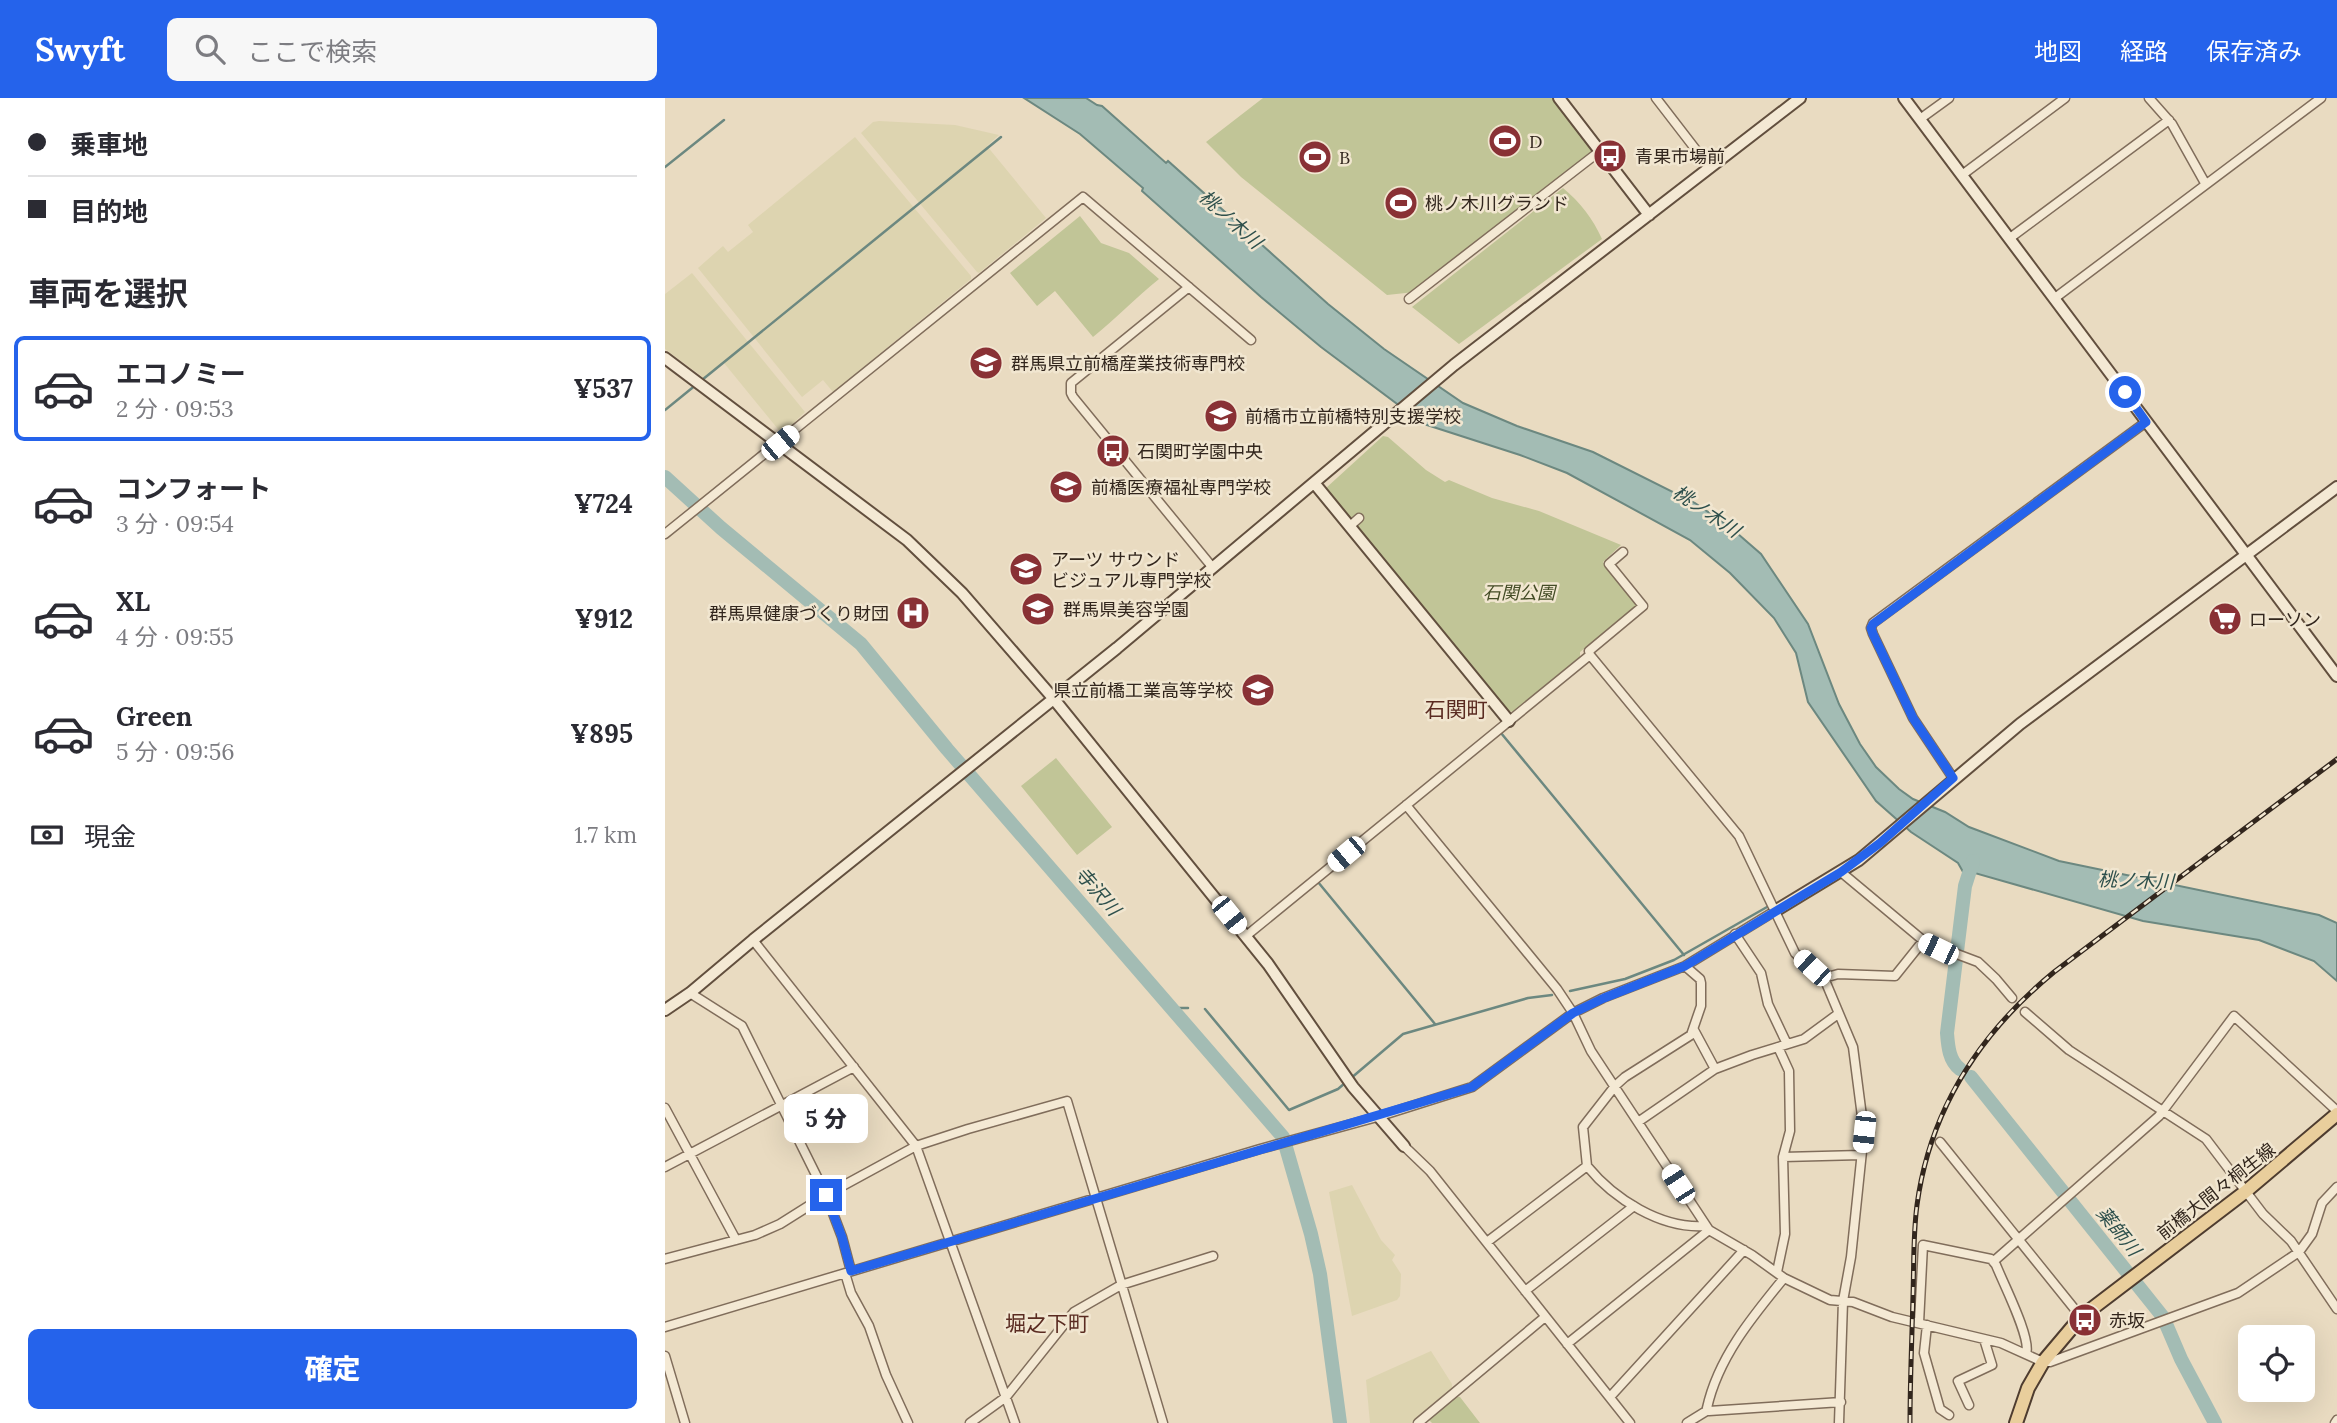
<!DOCTYPE html>
<html lang="ja">
<head>
<meta charset="utf-8">
<style>
	:root { --surface:#fff; --page:#f7f7f7; --text:#2b2b33; --muted:#7c7c81; --line:#e1e1e2; --accent:#2563eb }
	body { margin:0; font-family:Lora,"Noto Sans JP",serif; background:var(--page); color:var(--text); height:100vh; display:flex; flex-direction:column; font-size:26px; white-space:nowrap }
	* { box-sizing:border-box; margin:0 }
	p { font-size:23px; color:var(--muted) }
	.icon { flex:none; width:38px; height:38px; fill:none; stroke:currentColor; stroke-width:2; stroke-linecap:round; stroke-linejoin:round }
	.map { position:relative; flex:1; overflow:hidden }
	.drawer { display:flex; flex-direction:column; background:var(--surface); width:665px }
	.drawer>* { flex:none }
	.top-card { display:grid; align-content:center; height:154px; padding:0 28px; background:var(--surface) }
	.controls { position:absolute; left:1573px; top:1227px; display:grid; gap:14px }
	.controls a { display:grid; place-items:center; width:77px; height:77px; border-radius:10px; background:var(--surface); box-shadow:0 7px 28px #0002; font-size:35px }
	.end { position:absolute; width:32px; height:32px; margin:-16px; border:9px solid #2563eb; background:#fff; box-shadow:0 0 0 4px #fff }
	.from { border-radius:50% }
	.bubble { position:absolute; height:49px; border-radius:10px; background:var(--surface); box-shadow:0 7px 28px #0002; font-size:23px; font-weight:800; line-height:49px; text-align:center }
	.car { position:absolute; width:21px; height:42px; margin:-21px -10px; border-radius:9px; box-shadow:0 0 5px 2px #0007; background:linear-gradient(#fff 24%,#345 0 40%,#fff 0 76%,#345 0 86%,#fff 0) }
	.top-card b { display:flex; align-items:center; gap:24px; height:66px; font-size:26px }
	.top-card b+b { border-top:2px solid var(--line) }
	.top-card i { width:18px; height:18px; background:var(--text) }
	ul { padding:0; list-style:none }
	li { display:flex; align-items:center; gap:21px; height:105px; margin:0 14px 10px; padding:0 14px; border:4px solid transparent; border-radius:10px }
	li div { flex:1 }
	li b { display:block; font-size:26px }
	li em { font-style:normal; font-weight:800 }
	li.current { border-color:var(--accent) }
	li>.icon { width:63px; height:63px; stroke-width:1.5 }
	h2 { padding:0 28px; font-size:32px; line-height:84px }
	.pay { display:flex; align-items:center; gap:18px; height:77px; padding:0 28px; font-size:26px }
	.pay p { margin-inline-start:auto }
	.cta { display:flex; gap:14px; margin-top:auto; padding:14px 28px }
	.cta a { flex:1; height:80px; border-radius:10px; background:var(--accent); color:#fff; font-size:28px; font-weight:800; line-height:80px; text-align:center }
	header { display:flex; align-items:center; gap:42px; box-sizing:border-box; height:98px; padding:0 35px; background:var(--accent); color:#fff }
	header strong { font-size:33px }
	nav { display:flex; gap:38px; margin-inline-start:auto; font-size:24px }
	.search { width:490px; height:63px; background:var(--page); display:flex; align-items:center; gap:18px; box-sizing:border-box; padding:0 24px; border-radius:10px; color:var(--muted); font-size:26px }
	main { display:flex; flex:1; min-height:0 }
	.map>svg:first-child { display:block }
</style>
</head>
<body>
<header>
<strong>Swyft</strong>
<div class="search"><svg class="icon" aria-label="search" viewBox="0 0 24 24"><circle cx="10" cy="10" r="6"/><path d="M15 15l6 6"/></svg>ここで検索</div>
<nav><a>地図</a><a>経路</a><a>保存済み</a></nav>
</header>
<main>
<section class="drawer">
<div class="top-card">
<b><i class="from"></i>乗車地</b>
<b><i></i>目的地</b>
</div>
<h2>車両を選択</h2>
<ul>
<li class="current"><svg class="icon" aria-label="car" viewBox="0 0 24 24"><path d="M5 17H2v-5l4-1 3-4h7l3 4 3 1v5h-3M9 17h6M6 11h13"/><circle cx="7" cy="17" r="2"/><circle cx="17" cy="17" r="2"/></svg><div><b>エコノミー</b><p>2 分 · 09:53</p></div><em>¥537</em></li>
<li><svg class="icon" aria-label="car" viewBox="0 0 24 24"><path d="M5 17H2v-5l4-1 3-4h7l3 4 3 1v5h-3M9 17h6M6 11h13"/><circle cx="7" cy="17" r="2"/><circle cx="17" cy="17" r="2"/></svg><div><b>コンフォート</b><p>3 分 · 09:54</p></div><em>¥724</em></li>
<li><svg class="icon" aria-label="car" viewBox="0 0 24 24"><path d="M5 17H2v-5l4-1 3-4h7l3 4 3 1v5h-3M9 17h6M6 11h13"/><circle cx="7" cy="17" r="2"/><circle cx="17" cy="17" r="2"/></svg><div><b>XL</b><p>4 分 · 09:55</p></div><em>¥912</em></li>
<li><svg class="icon" aria-label="car" viewBox="0 0 24 24"><path d="M5 17H2v-5l4-1 3-4h7l3 4 3 1v5h-3M9 17h6M6 11h13"/><circle cx="7" cy="17" r="2"/><circle cx="17" cy="17" r="2"/></svg><div><b>Green</b><p>5 分 · 09:56</p></div><em>¥895</em></li>
</ul>
<div class="pay"><svg class="icon" aria-label="cash" viewBox="0 0 24 24"><path d="M3 7h18v10H3z"/><circle cx="12" cy="12" r="2"/></svg>現金<p>1.7 km</p></div>
<div class="cta"><a>確定</a></div>
</section>
<div class="map">
<svg width="1672" height="1325" viewBox="0 0 1672 1325">
	<rect width="100%" height="100%" fill="#e9dbc1"/>
	<path fill="#ddd4b0" d="M214,23l76,4 44,10 -12,11 59,72 -67,55 -2,-1 -116,-139 12,-11z
		M190,39l116,139v3l-138,113 -10,-12 -21,17 -104,-129 25,-22 5,6 25,-20 -5,-7z
		M27,175l113,139 -23,22 -58,-71 -20,15 -39,-29v-55z
		M687,1087l29,55 14,15 -3,5 9,14 -1,22 -3,4 -45,16 -23,-124z
		M766,1253l21,33v5l-41,34h-41l-4,-43z"/>
	<path fill="#c1c597" d="M598,0h289l41,52 -1,5 -177,137 -28,3 -146,-118 -35,-35z
		M898,90c17,14 30,31 39,51l-143,105 -47,-37z
		M415,118l21,27 28,10 30,26c-24,19 -42,39 -66,58l-38,-46 -18,15 -27,-33z
		M718,338l5,1 38,33 19,12 4,-2 43,18 47,13 82,34 -18,17 34,41 -1,4 -56,45v5l-67,55 -4,-1 -183,-223z
		M391,660l56,69 -35,28 -56,-69z
		M790,1298l5,1 20,26h-48l-4,-4z"/>
	<path fill="#a3bcb4" stroke="#6c8880" stroke-width="2" d="M359,0h62l11,7 5,1 64,57 2,-2 160,143 56,45 79,54 54,23 76,26 102,51 35,24 31,27 47,70 31,80 21,40 16,23 23,22 14,10 32,13 24,15 90,34 260,54 18,8v58l-23,-20 -55,-21 -116,-19 -168,-48 -8,6 -9,-16 -47,-31 -35,-31 -68,-99 -12,-49 -12,-19 -10,-16 -44,-45 -40,-33 -123,-67 -47,-18 -96,-31 -103,-77 -60,-50 -119,-106 1,-3 -63,-54z"/>
	<g fill="none" stroke-linecap="round" stroke-linejoin="round">
		<path stroke="#6c8880" stroke-width="2.5" d="M0,69l59,-47
			M37,282l299,-243
			M0,312l32,-26
			M836,635l183,222
			M653,784l117,142
			M905,893l55,-12 49,-19 93,-53
			M506,910h17
			M540,911l84,101 49,-21 7,-6
			M685,981l53,-45 125,-36 24,-3"/>
		<path stroke="#a3bcb4" stroke-width="14" d="M0,379l56,51 140,116 86,105 336,388 28,97 9,40 20,149
			M1295,971c-11,-8 -12,-23 -13,-36l18,-147 8,-25
			M1306,979l192,240 18,42 34,64"/>
		<defs>
			<path id="street" d="M991,0l54,70
				M1484,0l23,26 33,59
				M1255,21l29,-21
				M1297,77l103,-77
				M1345,140l159,-118
				M524,189l-118,96v10l2,4 140,171
				M1390,200l266,-200
				M744,201l191,-148
				M685,428l9,-8
				M0,436l418,-337 168,143
				M925,557l149,181 56,117 29,25 29,69 11,85 -13,125 -8,44 -4,122
				M1288,680l-40,-60 -40,-84 -2,-6 2,-5 273,-201
				M741,707l151,184 16,24 18,38 118,179 43,25 32,23 46,22 23,2 39,15 109,26 42,19h7l188,-69 61,-41 13,-18 10,-31 15,-16
				M1176,774l84,70 53,20 18,17 16,19
				M1070,836l26,39 7,31 19,40
				M581,838l344,-281 -1,-4 54,-45 -34,-42 14,-12
				M88,842l163,206 99,277
				M1020,868l15,13 1,4v23l-10,29 -66,42 -10,9 -32,41 4,39c27,33 74,63 118,60
				M1159,880l14,-4 57,2 28,-35
				M25,895l52,33 84,169 16,42 9,34
				M1360,914l44,38 137,89 57,75 28,27 46,68
				M1029,932l21,39
				M0,1010l71,132
				M973,1024l77,-53 37,-14 52,-16 34,-25
				M1275,1044l141,175
				M739,1048l26,25 200,252
				M1118,1059l78,-2
				M0,1069l189,-100
				M822,1144l100,-76
				M0,1161l90,-24 25,-11 46,-29 90,-49 52,-17 99,-28 96,322
				M1329,1163l165,-145 75,-100 103,95
				M1112,1174l8,-38 -2,-77 7,-26 -1,-60 -11,-24
				M180,1175l6,20 18,33 17,49 22,48
				M1119,1180c-32,39 -66,80 -77,130l2,3 132,-9
				M860,1193l109,-85
				M1254,1225l4,-78 68,14 5,6c7,18 36,74 30,89
				M1262,1227l-3,28 16,56 9,6
				M0,1229l595,-178 117,-32 95,-30 101,-74 30,-15 82,-32 90,-55
				M902,1246l142,-114
				M0,1258l20,67
				M945,1299l134,-147
				M1304,1307l-11,-24 34,-16 -8,-26
				M305,1325l36,-26 68,-85 47,-27 92,-29
				M753,1325l127,-106
				M1022,1325l21,-13
				M1670,1325l2,-3"/>
			<path id="secondary" d="M894,0l90,117
				M1239,0l433,578
				M0,260l242,182 55,53 91,105 215,266 85,123 51,59
				M650,386l194,237
				M1110,813l84,-51 161,-136 317,-237
				M0,912l25,-17 63,-53 364,-292 337,-283 346,-267"/>
			<path id="primary" d="M1351,1325l12,-35 15,-26 38,-45 164,-125 92,-78"/>
		</defs>
		<use href="#street" stroke="#806d5b" stroke-width="11"/>
		<use href="#secondary" stroke="#624f3e" stroke-width="14"/>
		<use href="#primary" stroke="#4e3c2f" stroke-width="16"/>
		<use href="#street" stroke="#f4e9d4" stroke-width="8"/>
		<use href="#secondary" stroke="#f4e9d4" stroke-width="10"/>
		<use href="#primary" stroke="#e9ce9c" stroke-width="12"/>
		<defs>
			<path id="rail" d="M1245,1325c0,-43 2,-85 3,-128 1,-30 0,-60 4,-90 13,-97 63,-172 137,-233l283,-213"/>
		</defs>
		<use href="#rail" stroke="#32261d" stroke-width="5"/>
		<use href="#rail" stroke="#f1e6d0" stroke-width="2.5" stroke-dasharray="8" stroke-linecap="butt"/>
	</g>
	<g fill="none" stroke-linecap="round" stroke-linejoin="round">
		<path stroke="#2563eb" stroke-width="9" d="M161,1097l16,42 9,34 571,-169 50,-15 101,-74 31,-15 81,-32 156,-94 39,-29 73,-65 -40,-60 -40,-84 -2,-6 2,-4 273,-202 -21,-30"/>
	</g>
	<defs>
		<symbol id="stadium-disc" viewBox="-11 -11 22 22"><circle r="9.5" fill="#893135" stroke="#f1e6d0"/><path d="M0-5a6.5 5 0 1 0 0 10a6.5 5 0 1 0 0-10ZM-3.5-1.8h7v3.6h-7Z" fill="#fff"/></symbol>
		<symbol id="bus-disc" viewBox="-11 -11 22 22"><circle r="9.5" fill="#893135" stroke="#f1e6d0"/><path d="M-5-6H5V4H4V6H2V4H-2V6H-4V4H-5ZM-3.5-4V0h7V-4ZM-3.5 1.2v1.5H-2V1.2ZM2 1.2v1.5H3.5V1.2Z" fill="#fff"/></symbol>
		<symbol id="university-disc" viewBox="-11 -11 22 22"><circle r="9.5" fill="#893135" stroke="#f1e6d0"/><path d="M0-5L7-2L0 1L-7-2ZM-4 1L0 2.5L4 1V4Q0 6-4 4Z" fill="#fff"/></symbol>
		<symbol id="school-disc" viewBox="-11 -11 22 22"><circle r="9.5" fill="#893135" stroke="#f1e6d0"/><path d="M0-5L7-2L0 1L-7-2ZM-4 1L0 2.5L4 1V4Q0 6-4 4Z" fill="#fff"/></symbol>
		<symbol id="hospital-disc" viewBox="-11 -11 22 22"><circle r="9.5" fill="#893135" stroke="#f1e6d0"/><path d="M-5-5h3v3.5h4V-5h3V5h-3V1.5h-4V5h-3Z" fill="#fff"/></symbol>
		<symbol id="supermarket-disc" viewBox="-11 -11 22 22"><circle r="9.5" fill="#893135" stroke="#f1e6d0"/><path d="M-6-5.5h2.5l.6 2H6L4.5 2H-2.5L-4.4-4H-6ZM-1.5 3.2a1.3 1.3 0 1 0 .1 0ZM3 3.2a1.3 1.3 0 1 0 .1 0Z" fill="#fff"/></symbol>
	</defs>
	<g fill-rule="evenodd">
		<use href="#stadium-disc" x="821" y="24" width="38" height="38"/>
		<use href="#bus-disc" x="926" y="39" width="38" height="38"/>
		<use href="#stadium-disc" x="631" y="40" width="38" height="38"/>
		<use href="#stadium-disc" x="717" y="86" width="38" height="38"/>
		<use href="#university-disc" x="302" y="246" width="38" height="38"/>
		<use href="#school-disc" x="537" y="299" width="38" height="38"/>
		<use href="#bus-disc" x="429" y="334" width="38" height="38"/>
		<use href="#university-disc" x="382" y="370" width="38" height="38"/>
		<use href="#school-disc" x="342" y="452" width="38" height="38"/>
		<use href="#university-disc" x="354" y="492" width="38" height="38"/>
		<use href="#hospital-disc" x="229" y="496" width="38" height="38"/>
		<use href="#supermarket-disc" x="1541" y="502" width="38" height="38"/>
		<use href="#school-disc" x="574" y="573" width="38" height="38"/>
		<use href="#bus-disc" x="1401" y="1203" width="38" height="38"/>
	</g>
	<g text-anchor="middle" dominant-baseline="central" stroke-width="5" stroke-linejoin="round" paint-order="stroke">
		<g font-size="18" fill="#32261d" stroke="#f1e6d0" text-anchor="start">
			<text x="864" y="43">D</text>
			<text x="970" y="58">青果市場前</text>
			<text x="674" y="59">B</text>
			<text x="760" y="105">桃ノ木川グランド</text>
			<text x="346" y="265">群馬県立前橋産業技術専門校</text>
			<text x="580" y="318">前橋市立前橋特別支援学校</text>
			<text x="472" y="353">石関町学園中央</text>
			<text x="426" y="389">前橋医療福祉専門学校</text>
			<text x="386" y="461">アーツ サウンド<tspan x="386" dy="21">ビジュアル専門学校</tspan></text>
			<text x="398" y="511">群馬県美容学園</text>
			<text x="224" y="515" text-anchor="end">群馬県健康づくり財団</text>
			<text x="1584" y="521">ローソン</text>
			<text x="568" y="592" text-anchor="end">県立前橋工業高等学校</text>
			<text x="1444" y="1222">赤坂</text>
		</g>
		<g font-size="18" font-style="italic" fill="#444c26" stroke="#f1e6d0">
			<text x="854" y="494">石関公園</text>
		</g>
		<g font-size="18" fill="#32261d" stroke="#f1e6d0">
			<text transform="translate(1551 1093) rotate(-38)">前橋大間々桐生線</text>
		</g>
		<g font-size="19" font-style="italic" fill="#2e504c" stroke="#f1e6d0">
			<text transform="translate(566 121) rotate(42)">桃ノ木川</text>
			<text transform="translate(1042 413) rotate(34)">桃ノ木川</text>
			<text transform="translate(1471 782) rotate(2)">桃ノ木川</text>
			<text transform="translate(433 793) rotate(49)">寺沢川</text>
			<text transform="translate(1454 1133) rotate(51)">薬師川</text>
		</g>
		<g font-size="21" fill="#5a2b21" stroke="#f1e6d0">
			<text x="791" y="611">石関町</text>
			<text x="382" y="1225">堀之下町</text>
		</g>
	</g>
</svg>
<div class="controls">
<a><svg class="icon" aria-label="locate" viewBox="0 0 24 24"><circle cx="12" cy="12" r="6"/><path d="M12 2v4M12 18v4M2 12h4M18 12h4"/></svg></a>
</div>
<i class="end from" style="left:1460px;top:294px"></i>
<i class="end" style="left:161px;top:1097px"></i>
<div class="bubble" style="left:119px;top:996px;width:84px">5 分</div>
<i class="car" style="left:115px;top:345px;rotate:50deg"></i>
<i class="car" style="left:681px;top:756px;rotate:230deg"></i>
<i class="car" style="left:564px;top:817px;rotate:141deg"></i>
<i class="car" style="left:1273px;top:851px;rotate:296deg"></i>
<i class="car" style="left:1147px;top:870px;rotate:313deg"></i>
<i class="car" style="left:1199px;top:1034px;rotate:186deg"></i>
<i class="car" style="left:1013px;top:1086px;rotate:327deg"></i>
</div>
</main>
</body>
</html>
